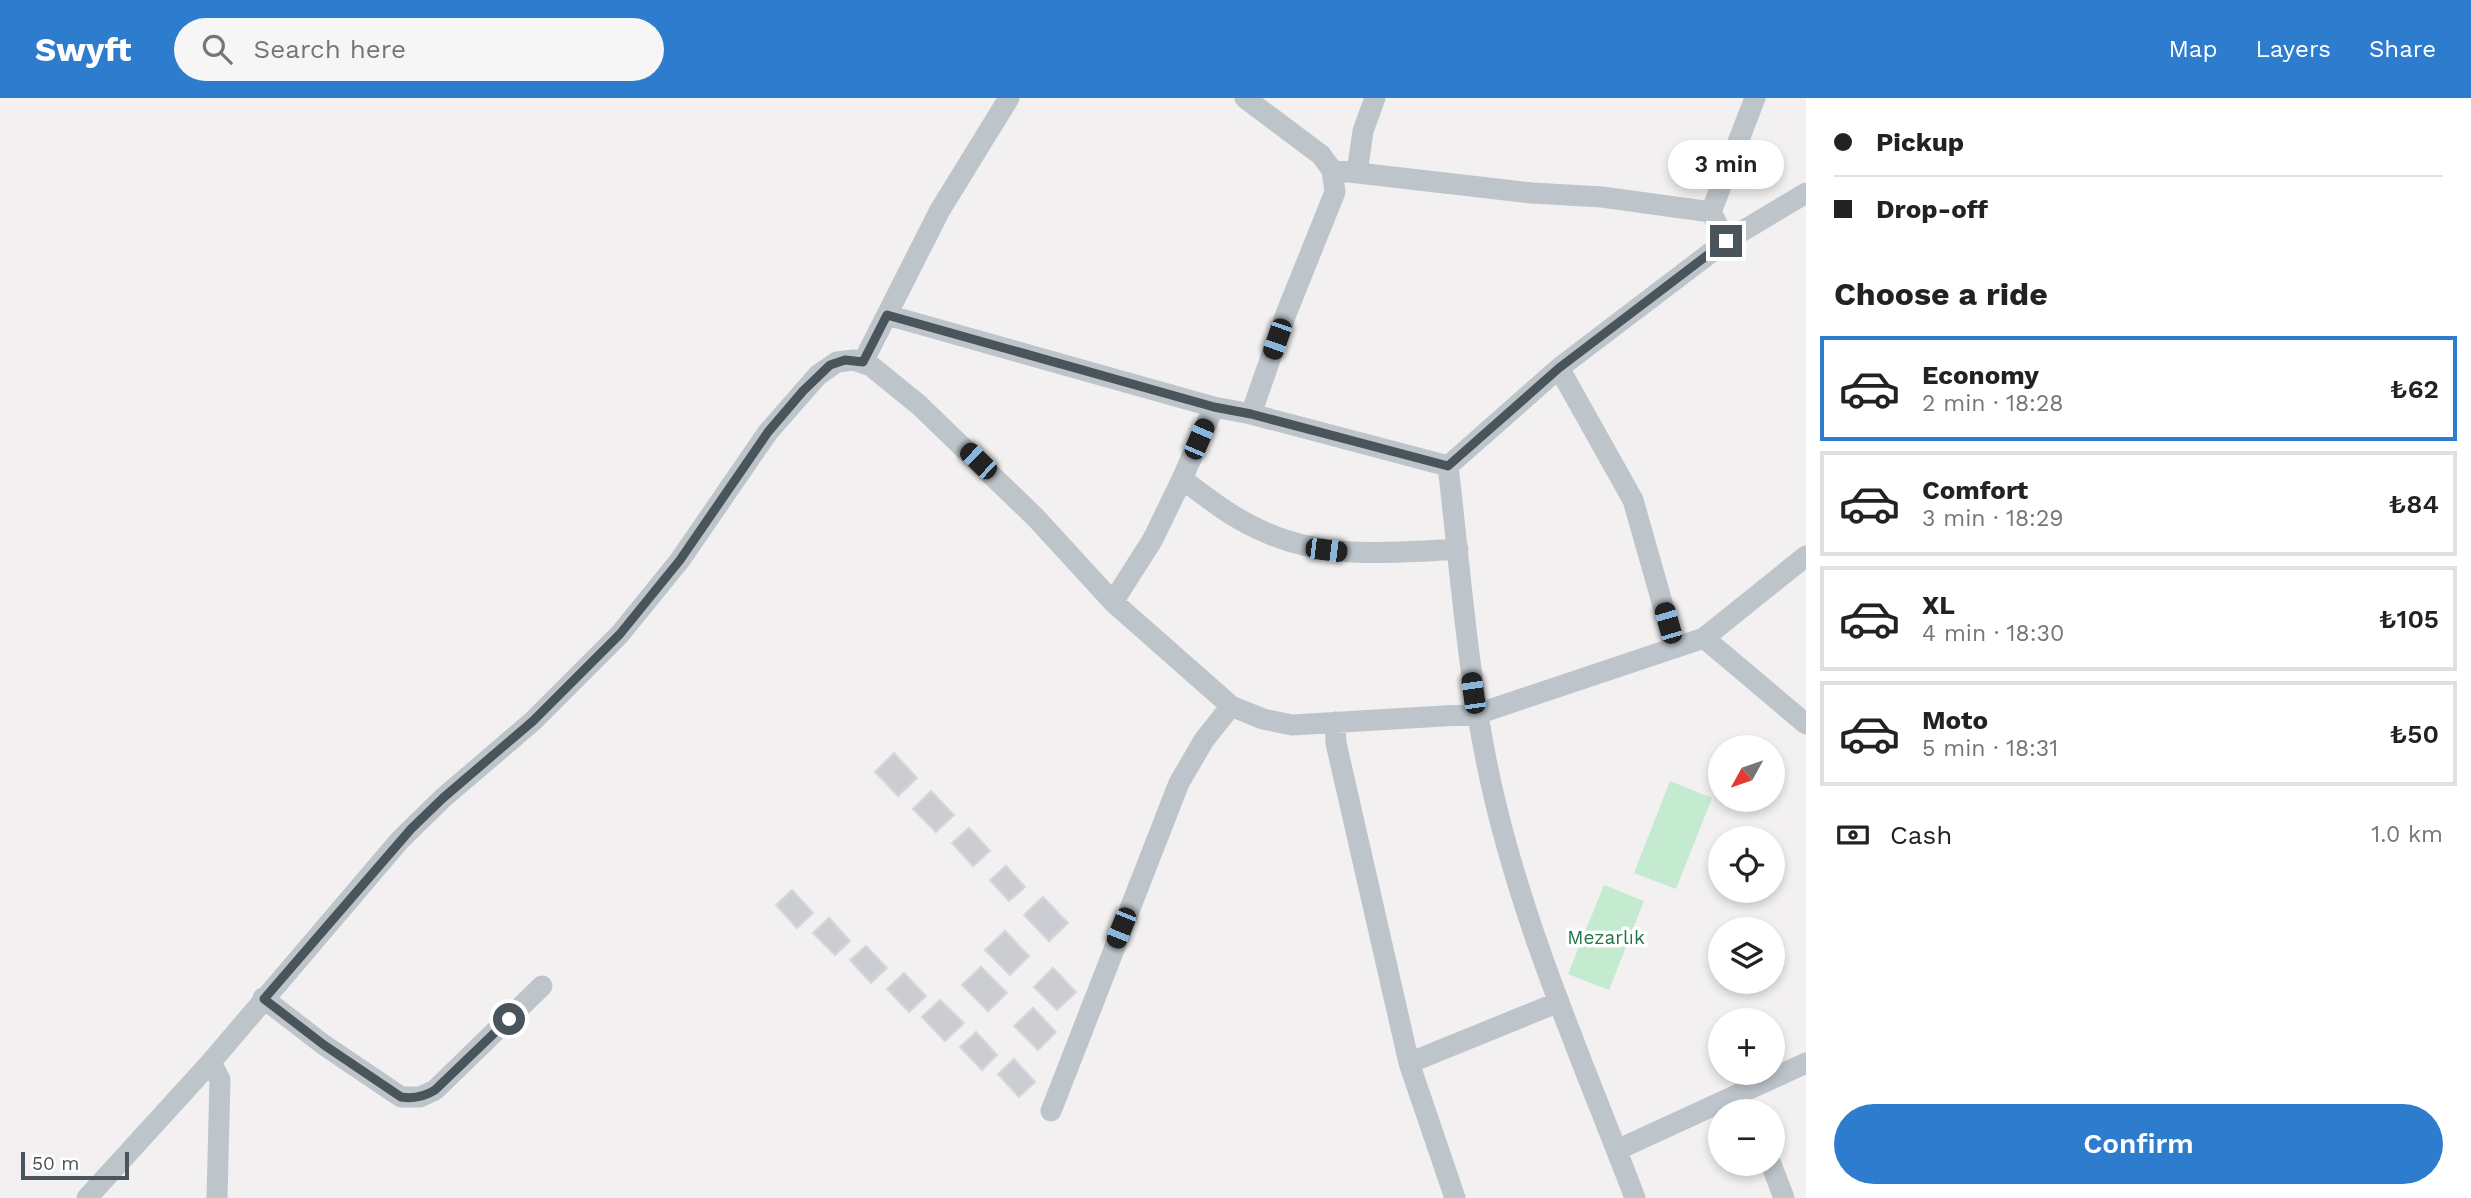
<!DOCTYPE html>
<html lang="en">
<head>
<meta charset="utf-8">
<style>
	:root { --surface:#fff; --page:#f6f6f6; --text:#222; --muted:#767676; --line:#e0e0e0; --accent:#2e7cce }
	body { margin:0; font-family:"Work Sans",sans-serif; background:var(--page); color:var(--text); height:100vh; display:flex; flex-direction:column; font-size:26px; white-space:nowrap }
	* { box-sizing:border-box; margin:0 }
	p { font-size:23px; color:var(--muted) }
	.icon { flex:none; width:38px; height:38px; fill:none; stroke:currentColor; stroke-width:2; stroke-linecap:round; stroke-linejoin:round }
	.map { position:relative; flex:1; overflow:hidden }
	.sheet { display:flex; flex-direction:column; background:var(--surface); width:665px }
	.sheet>* { flex:none }
	.banner { display:grid; align-content:center; height:154px; padding:0 28px; background:var(--surface) }
	.needle { width:46px; rotate:230deg }
	.controls { position:absolute; left:1708px; top:637px; display:grid; gap:14px }
	.controls a { display:grid; place-items:center; width:77px; height:77px; border-radius:50%; background:var(--surface); box-shadow:0 4px 10px #0003; font-size:35px }
	.scale { position:absolute; left:21px; bottom:18px; width:108px; box-sizing:border-box; padding-left:7px; border:4px solid #4a545b; border-top:0; font-size:19px; line-height:24px; white-space:nowrap; color:#4a545b; -webkit-text-stroke:5px #fff; paint-order:stroke }
	.end { position:absolute; width:32px; height:32px; margin:-16px; border:9px solid #4a545b; background:#fff; box-shadow:0 0 0 4px #fff }
	.from { border-radius:50% }
	.bubble { position:absolute; height:49px; border-radius:24px; background:var(--surface); box-shadow:0 4px 10px #0003; font-size:23px; font-weight:600; line-height:49px; text-align:center }
	.car { position:absolute; width:21px; height:42px; margin:-21px -10px; border-radius:9px; box-shadow:0 0 5px 2px #0007; background:linear-gradient(#222 24%,#8ab4d8 0 40%,#222 0 76%,#8ab4d8 0 86%,#222 0) }
	.banner b { display:flex; align-items:center; gap:24px; height:66px; font-size:26px }
	.banner b+b { border-top:2px solid var(--line) }
	.banner i { width:18px; height:18px; background:var(--text) }
	ul { padding:0; list-style:none }
	li { display:flex; align-items:center; gap:21px; height:105px; margin:0 14px 10px; padding:0 14px; border:4px solid var(--line); border-radius:0px }
	li div { flex:1 }
	li b { display:block; font-size:26px }
	li em { font-style:normal; font-weight:600 }
	li.on { border-color:var(--accent) }
	li>.icon { width:63px; height:63px; stroke-width:1.5 }
	h2 { padding:0 28px; font-size:32px; line-height:84px }
	.pay { display:flex; align-items:center; gap:18px; height:77px; padding:0 28px; font-size:26px }
	.pay p { margin-inline-start:auto }
	.action { display:flex; gap:14px; margin-top:auto; padding:14px 28px }
	.action a { flex:1; height:80px; border-radius:42px; background:var(--accent); color:#fff; font-size:28px; font-weight:600; line-height:80px; text-align:center }
	header { display:flex; align-items:center; gap:42px; box-sizing:border-box; height:98px; padding:0 35px; background:var(--accent); color:#fff }
	header strong { font-size:33px }
	nav { display:flex; gap:38px; margin-inline-start:auto; font-size:24px }
	.search { width:490px; height:63px; background:var(--page); display:flex; align-items:center; gap:18px; box-sizing:border-box; padding:0 24px; border-radius:38px; color:var(--muted); font-size:26px }
	main { display:flex; flex:1; min-height:0 }
	.map>svg:first-child { display:block }
</style>
</head>
<body>
<header>
<strong>Swyft</strong>
<div class="search"><svg class="icon" aria-label="search" viewBox="0 0 24 24"><circle cx="10" cy="10" r="6"/><path d="M15 15l6 6"/></svg>Search here</div>
<nav><a>Map</a><a>Layers</a><a>Share</a></nav>
</header>
<main>
<div class="map">
<svg width="1806" height="1100" viewBox="0 0 1806 1100">
	<rect width="100%" height="100%" fill="#f2f0f0"/>
	<path fill="#c4ead0" d="M1670,683l42,17 -36,91 -42,-16z
		M1604,787l40,16 -35,89 -41,-16z"/>
	<path fill="#cbcdd2" stroke="#d4d6da" stroke-width="2" d="M894,655l23,25 -19,18 -23,-24z
		M931,693l23,24 -18,17 -23,-23z
		M969,730l21,23 -17,15 -21,-23z
		M1006,768l19,21 -16,14 -19,-21z
		M792,792l21,23 -16,15 -21,-23z
		M1043,799l25,26 -19,18 -25,-26z
		M829,820l21,23 -15,14 -22,-22z
		M1005,833l24,25 -19,19 -25,-25z
		M866,848l21,22 -16,15 -21,-23z
		M981,869l26,26 -19,18 -26,-26z
		M1053,870l23,24 -19,18 -23,-23z
		M904,875l22,23 -17,16 -22,-23z
		M940,902l24,23 -19,18 -23,-24z
		M1033,910l23,24 -18,18 -24,-24z
		M976,934l21,23 -15,15 -22,-23z
		M1014,961l21,23 -16,15 -21,-23z"/>
	<g fill="none" stroke-linecap="round" stroke-linejoin="round">
		<path stroke="#bdc5cb" stroke-width="21" d="M1245,0l76,57 11,15 3,22 -49,122 -35,100
			M1332,72l200,23 70,4 109,15
			M1357,75l6,-42 12,-33
			M1726,143l-15,-29 44,-114
			M887,217l327,92
			M863,264l77,-152 69,-112
			M1559,270l74,132 42,148
			M1448,368c13,109 20,218 45,326 32,140 91,272 142,406
			M1448,368l-197,-52 -37,-7 -32,72c24,18 48,37 76,50 64,31 131,24 200,20
			M1448,368l111,-98 167,-127 80,-48
			M1113,504l40,-63 29,-60
			M1704,540l102,86
			M1335,624l1,21 73,320
			M263,900l61,47 77,52h19l15,-7 107,-104
			M211,964l9,18 -3,118
			M1051,1013l128,-328 25,-43 27,-34
			M1617,1052l189,-87
			M1771,1066l13,34
			M87,1100l124,-136 189,-222 43,-42 90,-77 87,-87 60,-74 88,-128 50,-57 19,-13 17,-2 17,6 48,39 117,113 77,84 118,104 32,13 29,6 185,-11 227,-76 102,-82
			M1455,1100l-46,-135 150,-61"/>
	</g>
	<g fill="none" stroke-linecap="round" stroke-linejoin="round">
		<path stroke="#4a545b" stroke-width="9" d="M509,921l-74,71c-11,7 -21,9 -34,7l-77,-52 -60,-46 147,-170 32,-31 90,-77 87,-87 60,-74 88,-128 35,-41 27,-26 15,-5 18,2 24,-47 327,92 37,7 197,52 111,-98 167,-127"/>
	</g>
	<g text-anchor="middle" dominant-baseline="central" stroke-width="7" stroke-linejoin="round" paint-order="stroke">
		<g font-size="19" fill="#227547" stroke="#fff">
			<text x="1606" y="839">Mezarlık</text>
		</g>
	</g>
</svg>
<div class="controls">
<a><svg class="needle" viewBox="-14 -14 28 28"><path d="M0-13l5 13h-10z" fill="#e53935"/><path d="M0 13l5-13h-10z" fill="#767676"/></svg></a>
<a><svg class="icon" aria-label="locate" viewBox="0 0 24 24"><circle cx="12" cy="12" r="6"/><path d="M12 2v4M12 18v4M2 12h4M18 12h4"/></svg></a>
<a><svg class="icon" aria-label="layers" viewBox="0 0 24 24"><path d="M12 4l9 5-9 5-9-5zM3 14l9 5 9-5"/></svg></a>
<a>+</a>
<a>−</a>
</div>
<div class="scale">50 m</div>
<i class="end from" style="left:509px;top:921px"></i>
<i class="end" style="left:1726px;top:143px"></i>
<div class="bubble" style="left:1668px;top:42px;width:116px">3 min</div>
<i class="car" style="left:1277px;top:241px;rotate:199deg"></i>
<i class="car" style="left:1199px;top:341px;rotate:23deg"></i>
<i class="car" style="left:978px;top:363px;rotate:314deg"></i>
<i class="car" style="left:1326px;top:452px;rotate:97deg"></i>
<i class="car" style="left:1668px;top:525px;rotate:344deg"></i>
<i class="car" style="left:1473px;top:595px;rotate:352deg"></i>
<i class="car" style="left:1121px;top:830px;rotate:202deg"></i>
</div>
<section class="sheet">
<div class="banner">
<b><i class="from"></i>Pickup</b>
<b><i></i>Drop-off</b>
</div>
<h2>Choose a ride</h2>
<ul>
<li class="on"><svg class="icon" aria-label="car" viewBox="0 0 24 24"><path d="M5 17H2v-5l4-1 3-4h7l3 4 3 1v5h-3M9 17h6M6 11h13"/><circle cx="7" cy="17" r="2"/><circle cx="17" cy="17" r="2"/></svg><div><b>Economy</b><p>2 min · 18:28</p></div><em>₺62</em></li>
<li><svg class="icon" aria-label="car" viewBox="0 0 24 24"><path d="M5 17H2v-5l4-1 3-4h7l3 4 3 1v5h-3M9 17h6M6 11h13"/><circle cx="7" cy="17" r="2"/><circle cx="17" cy="17" r="2"/></svg><div><b>Comfort</b><p>3 min · 18:29</p></div><em>₺84</em></li>
<li><svg class="icon" aria-label="car" viewBox="0 0 24 24"><path d="M5 17H2v-5l4-1 3-4h7l3 4 3 1v5h-3M9 17h6M6 11h13"/><circle cx="7" cy="17" r="2"/><circle cx="17" cy="17" r="2"/></svg><div><b>XL</b><p>4 min · 18:30</p></div><em>₺105</em></li>
<li><svg class="icon" aria-label="car" viewBox="0 0 24 24"><path d="M5 17H2v-5l4-1 3-4h7l3 4 3 1v5h-3M9 17h6M6 11h13"/><circle cx="7" cy="17" r="2"/><circle cx="17" cy="17" r="2"/></svg><div><b>Moto</b><p>5 min · 18:31</p></div><em>₺50</em></li>
</ul>
<div class="pay"><svg class="icon" aria-label="cash" viewBox="0 0 24 24"><path d="M3 7h18v10H3z"/><circle cx="12" cy="12" r="2"/></svg>Cash<p>1.0 km</p></div>
<div class="action"><a>Confirm</a></div>
</section>
</main>
</body>
</html>
